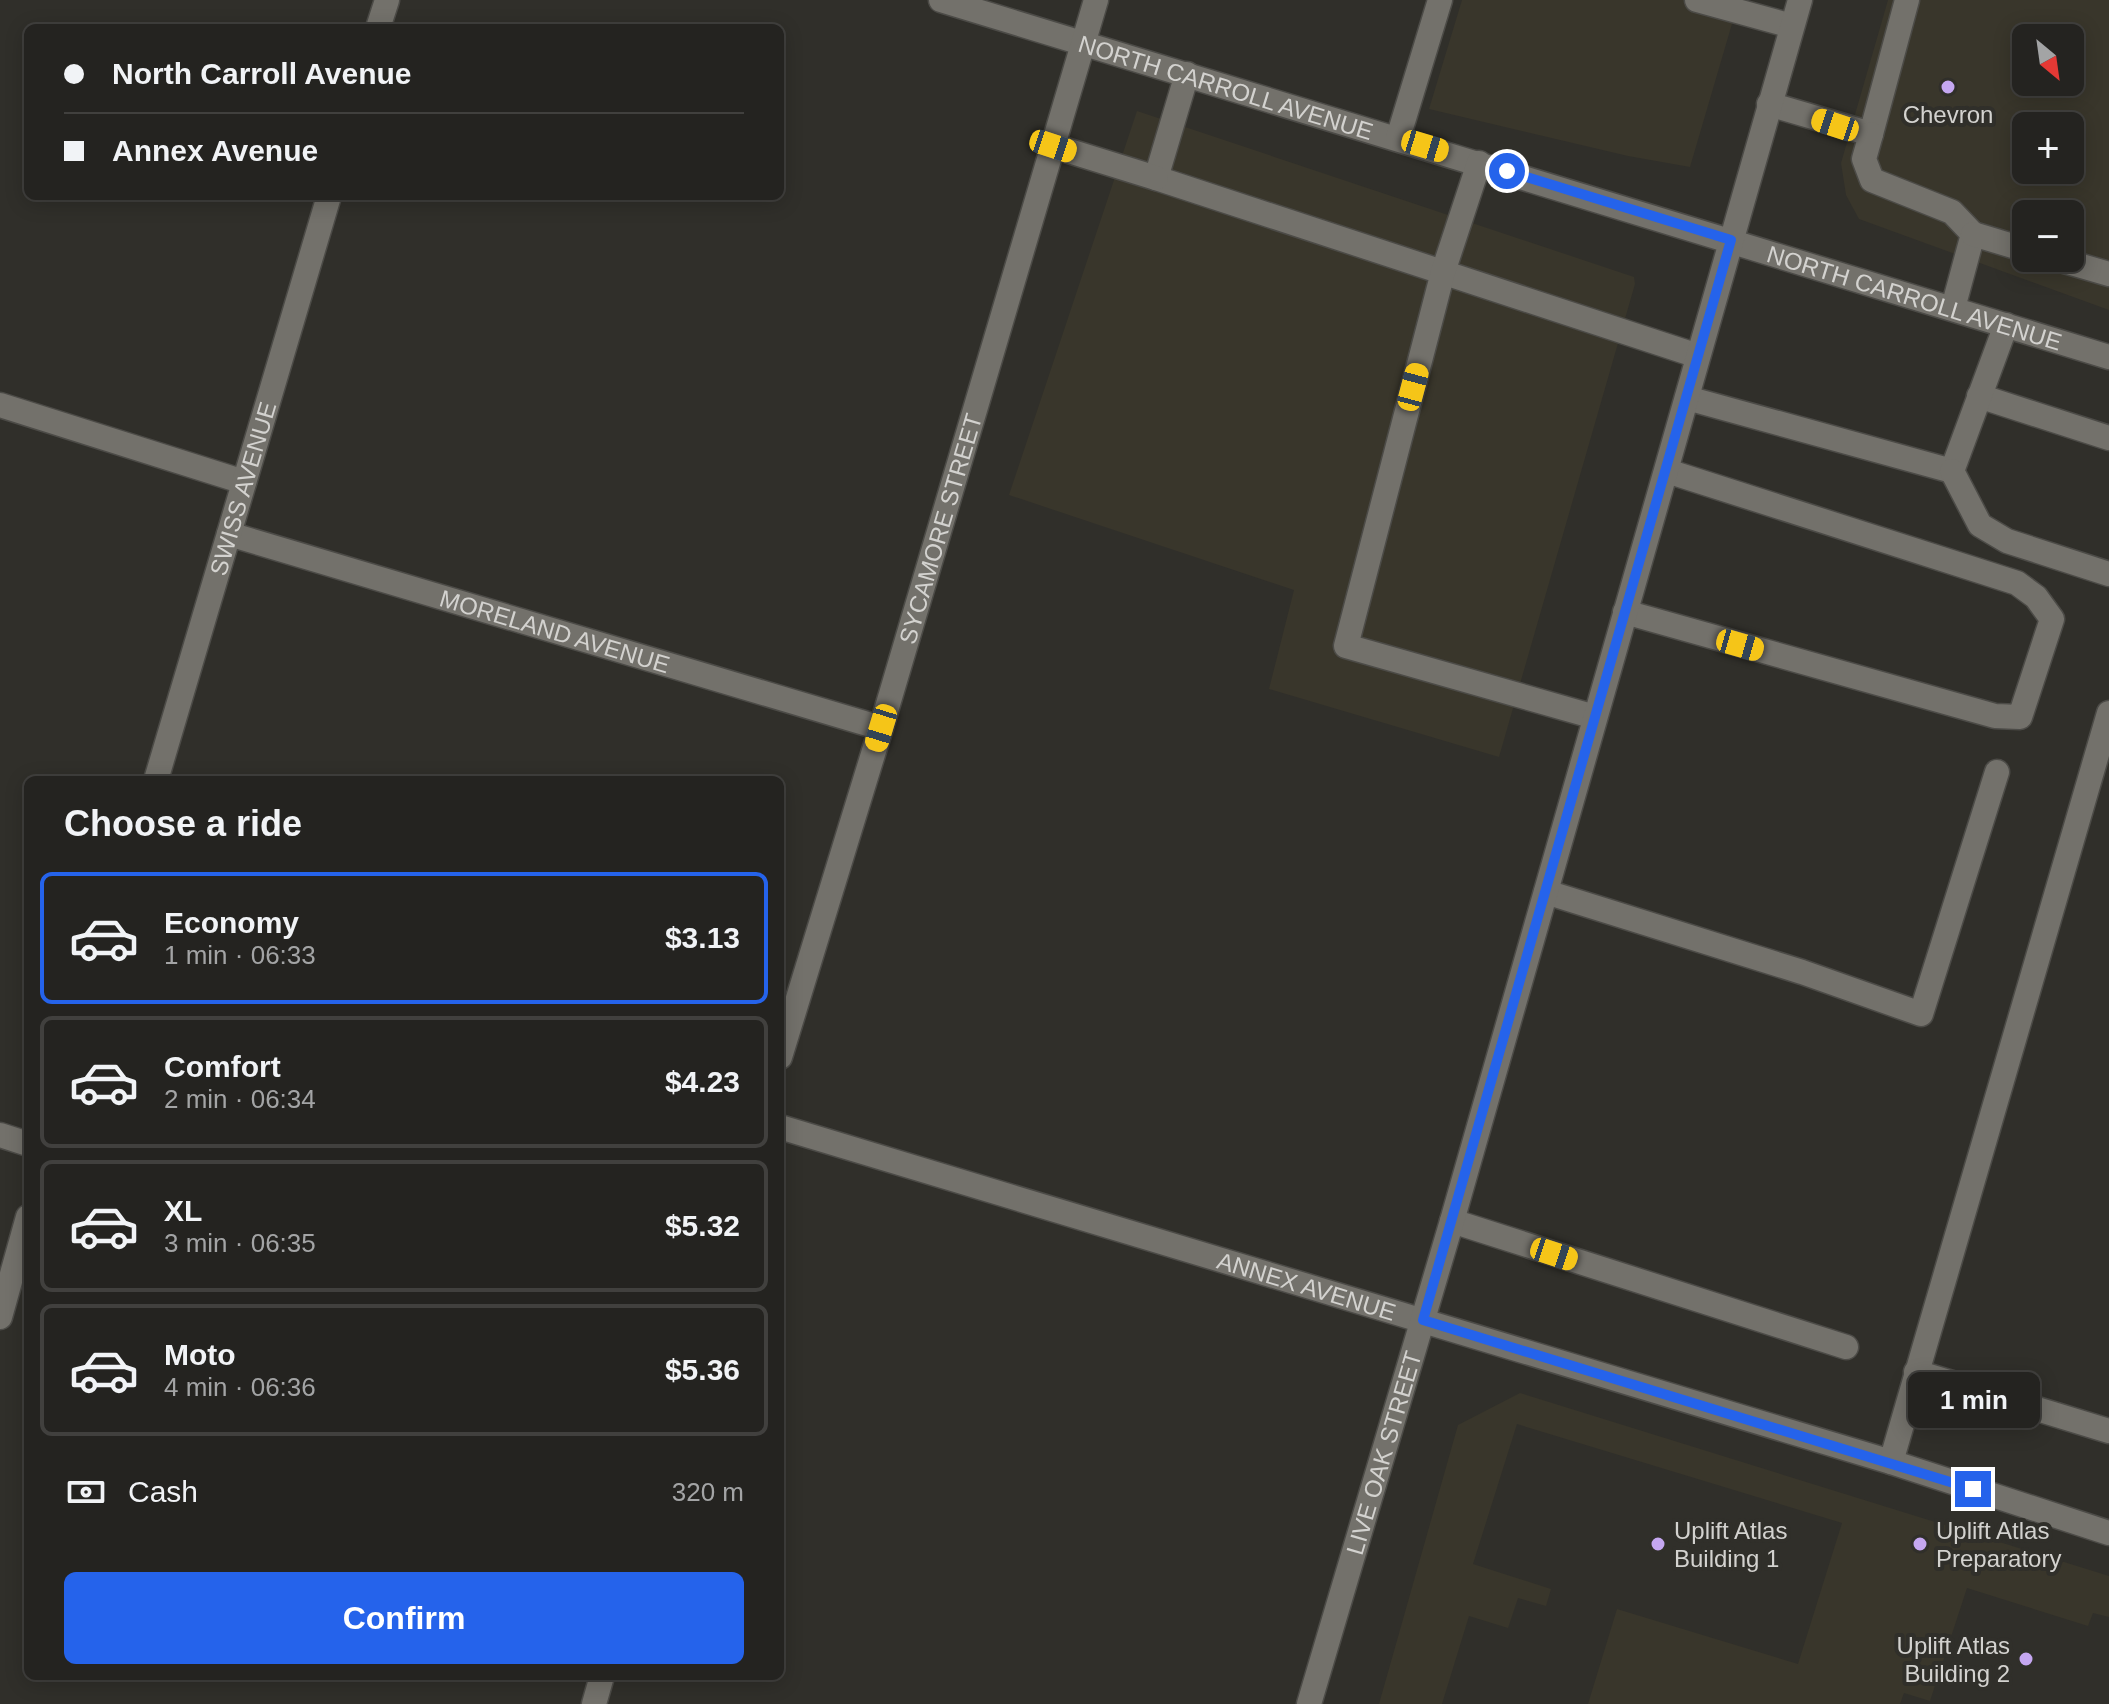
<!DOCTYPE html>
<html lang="en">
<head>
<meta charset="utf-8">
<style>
	:root { --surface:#242320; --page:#2c2b29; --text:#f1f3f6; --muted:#a3a4a5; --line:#41403e; --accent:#2563eb }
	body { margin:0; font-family:Arial,sans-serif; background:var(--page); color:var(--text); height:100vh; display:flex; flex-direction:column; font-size:30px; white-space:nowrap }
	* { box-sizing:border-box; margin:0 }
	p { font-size:26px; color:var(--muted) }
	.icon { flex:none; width:44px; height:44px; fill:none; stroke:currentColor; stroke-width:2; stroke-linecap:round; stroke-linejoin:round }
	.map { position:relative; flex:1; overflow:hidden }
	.sheet { position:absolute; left:24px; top:776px; width:760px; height:904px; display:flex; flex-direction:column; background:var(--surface); border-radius:12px; box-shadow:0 4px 20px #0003,0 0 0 2px var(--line) }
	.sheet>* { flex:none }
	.guide { position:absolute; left:24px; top:24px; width:760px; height:176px; border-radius:12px; box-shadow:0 4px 20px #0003,0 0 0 2px var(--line); display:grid; align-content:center; height:176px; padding:0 40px; background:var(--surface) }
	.needle { width:52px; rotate:151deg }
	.tools { position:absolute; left:2012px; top:24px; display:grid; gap:16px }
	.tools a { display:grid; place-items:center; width:72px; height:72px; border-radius:12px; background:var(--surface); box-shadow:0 4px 20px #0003,0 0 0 2px var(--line); font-size:40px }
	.end { position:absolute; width:36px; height:36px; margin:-18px; border:10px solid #2563eb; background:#fff; box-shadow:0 0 0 4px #fff }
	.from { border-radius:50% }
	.bubble { position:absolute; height:56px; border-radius:12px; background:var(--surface); box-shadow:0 4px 20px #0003,0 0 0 2px var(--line); font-size:26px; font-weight:700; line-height:56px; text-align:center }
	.car { position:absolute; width:24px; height:48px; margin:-24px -12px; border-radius:10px; box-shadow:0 0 6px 2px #0007; background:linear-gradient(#f5c518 24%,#345 0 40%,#f5c518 0 76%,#345 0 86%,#f5c518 0) }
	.guide b { display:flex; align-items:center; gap:28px; height:76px; font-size:30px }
	.guide b+b { border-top:2px solid var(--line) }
	.guide i { width:20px; height:20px; background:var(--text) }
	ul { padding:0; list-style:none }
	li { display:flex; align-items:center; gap:24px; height:132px; margin:0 16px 12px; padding:0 24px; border:4px solid var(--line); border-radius:12px }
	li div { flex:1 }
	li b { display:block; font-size:30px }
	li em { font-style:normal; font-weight:700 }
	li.on { border-color:var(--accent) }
	li>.icon { width:72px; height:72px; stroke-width:1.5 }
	h2 { padding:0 40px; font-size:36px; line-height:96px }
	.pay { display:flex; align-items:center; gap:20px; height:88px; padding:0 40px; font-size:30px }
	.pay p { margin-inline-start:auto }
	.action { display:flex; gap:16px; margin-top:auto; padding:16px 40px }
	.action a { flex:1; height:92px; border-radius:12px; background:var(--accent); color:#fff; font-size:32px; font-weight:700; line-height:92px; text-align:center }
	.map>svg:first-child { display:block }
</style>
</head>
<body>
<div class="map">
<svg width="2109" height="1704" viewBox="0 0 2109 1704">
	<rect width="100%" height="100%" fill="#302f2a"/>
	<path fill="#39362b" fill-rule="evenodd" d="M1462,0h277l-49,167 -62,-11 -199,-47z
		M1888,0h221v310l-250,-91 -13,-24 -5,-32zM2026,38h44v44h-44zM2026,126h44v44h-44zM2026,214h44v44h-44z
		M1137,111l497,166 1,7 -136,473 -230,-68 25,-99 -285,-95z
		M1520,1393l589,183v41l-16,-4 -5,13 -121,-38 -37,113 -26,-8 -4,11h-312l29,-95 181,55 44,-141 -325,-99 -44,140 78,25 -5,17 -28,-8 -10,30 -39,-12 -27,88h-63l79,-279z"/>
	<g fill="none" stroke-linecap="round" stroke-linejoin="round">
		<defs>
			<g id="minor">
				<path id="s1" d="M941,0l1168,357"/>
				<path d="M1697,0l95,26"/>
				<path d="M378,28l9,-28"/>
				<path d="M1187,74l-31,104 542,178"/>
				<path d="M1769,104l102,30 36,-134"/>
				<path d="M1871,134l-7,25 8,21 80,32 21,22 -20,74"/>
				<path d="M1398,138l42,-138"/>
				<path d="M1053,146l103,32"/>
				<path d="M1479,163l-36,109 -97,374 249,71"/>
				<path d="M1973,234l53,16"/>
				<path d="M2054,258l55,16"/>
				<path d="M1979,396l130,42"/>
				<path d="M1687,398l265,73 54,-146"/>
				<path d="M0,405l244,77"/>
				<path d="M1952,471l28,54 27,16 102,33"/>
				<path id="s2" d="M229,534l652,194"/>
				<path d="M1625,612l370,104 25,1 32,-98 -16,-22 -19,-14 -350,-112"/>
				<path id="s3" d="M156,780l173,-584"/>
				<path d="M1546,892l256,80 119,42 76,-242"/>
				<path id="s4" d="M780,1057l101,-329 215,-728"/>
				<path id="s5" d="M780,1127l1111,335 218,71"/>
				<path d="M0,1135l28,9"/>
				<path d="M1452,1221l394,126"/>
				<path d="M0,1317l28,-100"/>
				<path d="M1916,1372l193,59"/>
				<path d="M1891,1462l218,-749"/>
				<path d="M594,1704l8,-28"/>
				<path id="s6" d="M1309,1704l143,-483 348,-1221"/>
			</g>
		</defs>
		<use href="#minor" stroke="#4c4b47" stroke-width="27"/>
		<use href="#minor" stroke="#73716b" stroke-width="24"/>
	</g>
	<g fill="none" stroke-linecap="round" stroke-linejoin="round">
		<path stroke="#2563eb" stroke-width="10" d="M1507,171l224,69 -308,1080 550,169"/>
	</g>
	<g fill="#c5a7f1" stroke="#302f2a" stroke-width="3">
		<circle cx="1948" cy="87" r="8"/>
		<circle cx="1658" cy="1544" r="8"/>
		<circle cx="1920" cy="1544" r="8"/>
		<circle cx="2026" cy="1659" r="8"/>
	</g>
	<g text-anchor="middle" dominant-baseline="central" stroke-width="8" stroke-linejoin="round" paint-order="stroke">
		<g font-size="24" fill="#d3d2cf" stroke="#302f2a">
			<text stroke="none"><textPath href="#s1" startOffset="298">NORTH CARROLL AVENUE</textPath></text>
			<text stroke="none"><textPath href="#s1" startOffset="1018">NORTH CARROLL AVENUE</textPath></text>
			<text stroke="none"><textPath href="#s3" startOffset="304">SWISS AVENUE</textPath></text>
			<text stroke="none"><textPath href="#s4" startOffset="552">SYCAMORE STREET</textPath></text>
			<text stroke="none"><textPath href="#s2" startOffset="340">MORELAND AVENUE</textPath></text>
			<text stroke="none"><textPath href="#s5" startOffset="550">ANNEX AVENUE</textPath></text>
			<text stroke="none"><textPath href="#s6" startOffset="262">LIVE OAK STREET</textPath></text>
		</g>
		<g font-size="24" fill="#d3d2cf" stroke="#302f2a" text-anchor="start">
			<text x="1948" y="114" text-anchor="middle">Chevron</text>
			<text x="1674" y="1530">Uplift Atlas<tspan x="1674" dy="28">Building 1</tspan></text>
			<text x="1936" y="1530">Uplift Atlas<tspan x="1936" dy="28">Preparatory</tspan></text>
			<text x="2010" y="1645" text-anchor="end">Uplift Atlas<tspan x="2010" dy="28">Building 2</tspan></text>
		</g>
	</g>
</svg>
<div class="tools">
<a><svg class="needle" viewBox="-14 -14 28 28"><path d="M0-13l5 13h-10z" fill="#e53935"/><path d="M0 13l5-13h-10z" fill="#a3a4a5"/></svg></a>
<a>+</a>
<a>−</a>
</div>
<i class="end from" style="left:1507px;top:171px"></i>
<i class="end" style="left:1973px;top:1489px"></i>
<div class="bubble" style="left:1908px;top:1372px;width:132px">1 min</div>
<i class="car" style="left:1835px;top:125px;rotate:288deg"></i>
<i class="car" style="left:1053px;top:146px;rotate:108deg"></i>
<i class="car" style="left:1425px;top:146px;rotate:107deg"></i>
<i class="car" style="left:1413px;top:387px;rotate:15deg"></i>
<i class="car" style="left:1740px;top:645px;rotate:106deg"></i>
<i class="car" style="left:881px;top:728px;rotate:197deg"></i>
<i class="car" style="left:1554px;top:1254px;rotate:108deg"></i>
<div class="guide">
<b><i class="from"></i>North Carroll Avenue</b>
<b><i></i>Annex Avenue</b>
</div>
<section class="sheet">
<h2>Choose a ride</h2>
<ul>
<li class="on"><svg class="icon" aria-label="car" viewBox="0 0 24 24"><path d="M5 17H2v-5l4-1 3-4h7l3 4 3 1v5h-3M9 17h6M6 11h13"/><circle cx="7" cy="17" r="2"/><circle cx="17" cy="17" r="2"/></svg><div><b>Economy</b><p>1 min · 06:33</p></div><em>$3.13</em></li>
<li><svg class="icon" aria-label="car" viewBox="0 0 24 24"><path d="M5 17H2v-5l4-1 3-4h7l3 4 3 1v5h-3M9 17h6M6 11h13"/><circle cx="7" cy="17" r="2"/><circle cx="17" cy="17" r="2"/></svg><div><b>Comfort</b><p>2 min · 06:34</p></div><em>$4.23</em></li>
<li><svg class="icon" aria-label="car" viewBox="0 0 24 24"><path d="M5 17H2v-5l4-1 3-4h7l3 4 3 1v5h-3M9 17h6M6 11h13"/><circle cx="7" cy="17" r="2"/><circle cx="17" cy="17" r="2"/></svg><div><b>XL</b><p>3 min · 06:35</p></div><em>$5.32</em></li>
<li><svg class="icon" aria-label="car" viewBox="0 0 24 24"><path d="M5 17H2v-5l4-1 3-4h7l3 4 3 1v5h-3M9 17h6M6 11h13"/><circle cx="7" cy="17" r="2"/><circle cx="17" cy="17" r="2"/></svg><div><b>Moto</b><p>4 min · 06:36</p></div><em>$5.36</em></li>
</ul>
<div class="pay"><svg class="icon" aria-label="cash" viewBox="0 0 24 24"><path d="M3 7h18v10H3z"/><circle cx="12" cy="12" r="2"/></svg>Cash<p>320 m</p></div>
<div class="action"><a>Confirm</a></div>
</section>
</div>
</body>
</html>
